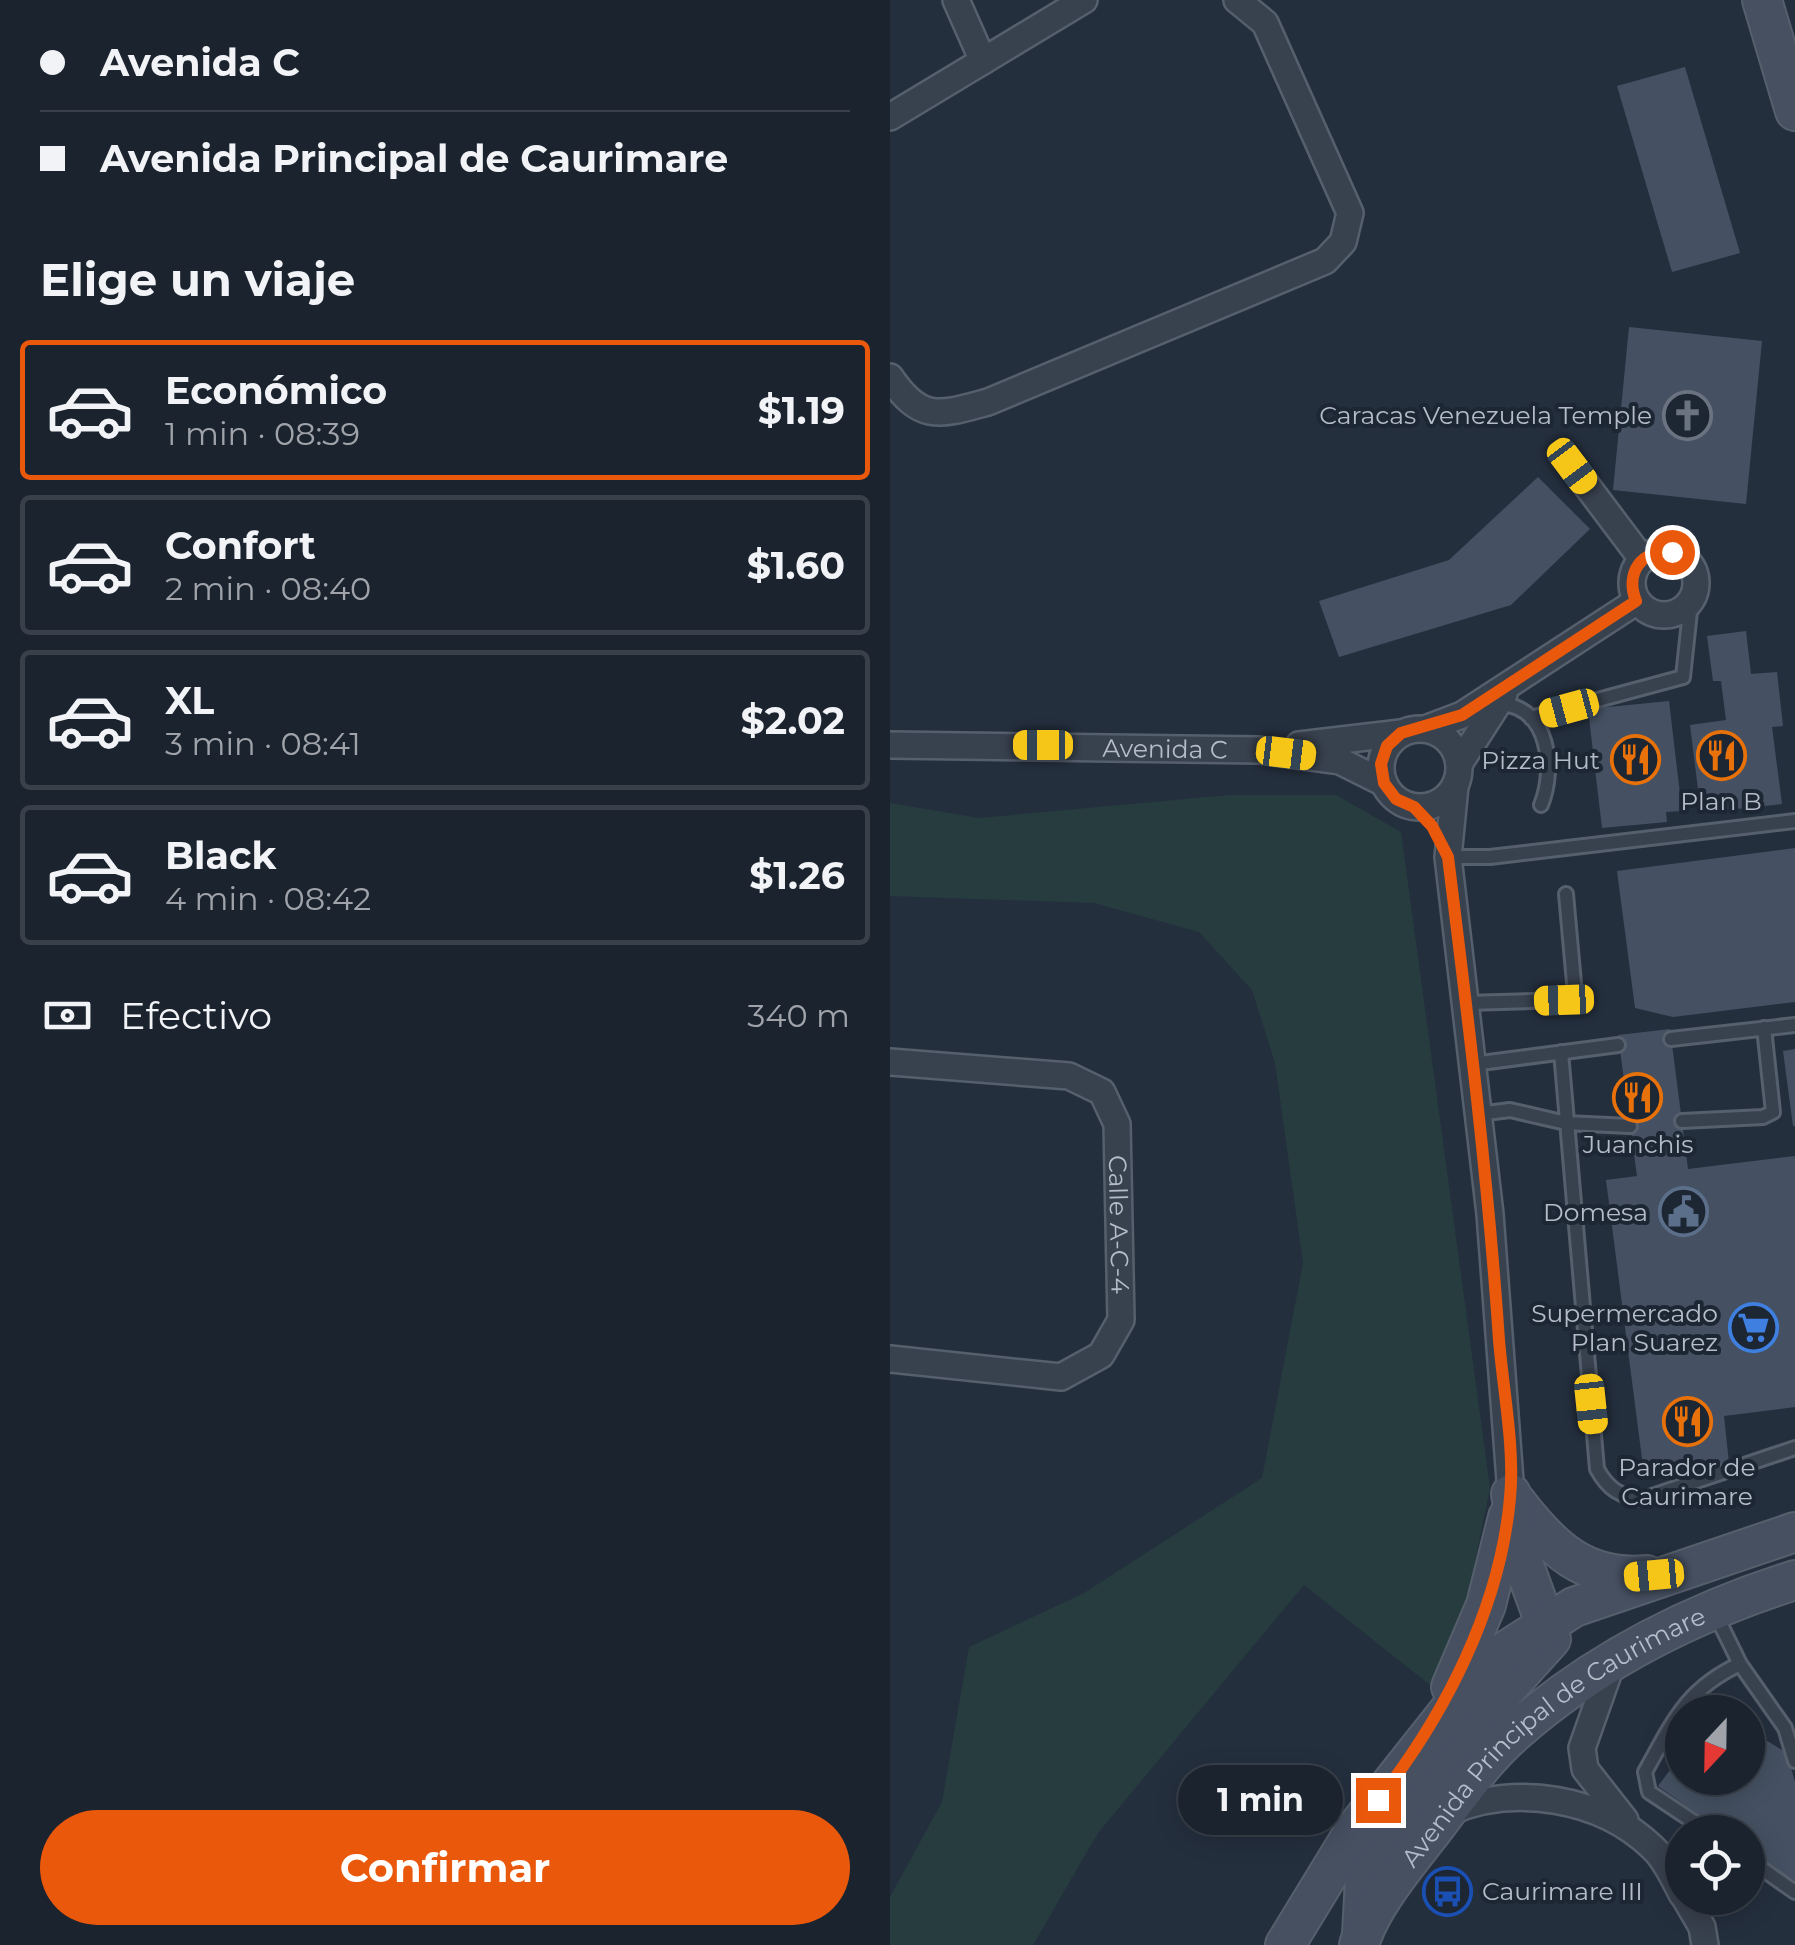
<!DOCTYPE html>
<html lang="es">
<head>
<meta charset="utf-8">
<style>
	:root { --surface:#1b232e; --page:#282f3a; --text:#f1f3f6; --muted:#a0a4aa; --line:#39404a; --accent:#ea580c }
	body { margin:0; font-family:Montserrat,sans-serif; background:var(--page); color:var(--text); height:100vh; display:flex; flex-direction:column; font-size:38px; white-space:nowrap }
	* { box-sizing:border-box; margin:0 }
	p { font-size:32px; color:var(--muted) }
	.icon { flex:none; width:55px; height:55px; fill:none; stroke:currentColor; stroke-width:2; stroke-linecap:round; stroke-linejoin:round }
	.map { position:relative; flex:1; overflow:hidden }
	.details { display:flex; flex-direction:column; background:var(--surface); width:890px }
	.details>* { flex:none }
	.guide { display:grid; align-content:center; height:220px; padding:0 40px; background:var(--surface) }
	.needle { width:65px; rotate:202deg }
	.controls { position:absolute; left:775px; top:1695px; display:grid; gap:20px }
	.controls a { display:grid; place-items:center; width:100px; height:100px; border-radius:50%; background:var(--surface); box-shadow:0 5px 25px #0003,0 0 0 2px var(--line); font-size:50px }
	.end { position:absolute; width:45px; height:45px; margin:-22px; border:12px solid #ea580c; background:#fff; box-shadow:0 0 0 5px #fff }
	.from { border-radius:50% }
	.bubble { position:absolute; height:70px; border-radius:35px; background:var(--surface); box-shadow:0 5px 25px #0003,0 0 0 2px var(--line); font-size:32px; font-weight:700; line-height:70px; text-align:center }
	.car { position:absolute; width:30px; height:60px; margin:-30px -15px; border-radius:12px; box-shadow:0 0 8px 2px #0007; background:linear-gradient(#f5c518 24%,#345 0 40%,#f5c518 0 76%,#345 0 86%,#f5c518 0) }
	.guide b { display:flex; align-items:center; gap:35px; height:95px; font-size:38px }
	.guide b+b { border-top:2px solid var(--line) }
	.guide i { width:25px; height:25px; background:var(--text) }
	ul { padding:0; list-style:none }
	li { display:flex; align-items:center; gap:30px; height:140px; margin:0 20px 15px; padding:0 20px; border:5px solid var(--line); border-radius:10px }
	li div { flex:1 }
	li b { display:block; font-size:38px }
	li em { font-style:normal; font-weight:700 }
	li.current { border-color:var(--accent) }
	li>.icon { width:90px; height:90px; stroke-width:1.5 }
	h2 { padding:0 40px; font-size:45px; line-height:120px }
	.pay { display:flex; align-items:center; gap:25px; height:110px; padding:0 40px; font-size:38px }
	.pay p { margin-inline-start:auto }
	.cta { display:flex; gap:20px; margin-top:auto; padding:20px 40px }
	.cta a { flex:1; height:115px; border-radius:60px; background:var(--accent); color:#fff; font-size:40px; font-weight:700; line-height:115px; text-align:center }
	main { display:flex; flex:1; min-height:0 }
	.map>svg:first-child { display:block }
</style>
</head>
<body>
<main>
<section class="details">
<div class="guide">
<b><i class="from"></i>Avenida C</b>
<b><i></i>Avenida Principal de Caurimare</b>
</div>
<h2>Elige un viaje</h2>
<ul>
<li class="current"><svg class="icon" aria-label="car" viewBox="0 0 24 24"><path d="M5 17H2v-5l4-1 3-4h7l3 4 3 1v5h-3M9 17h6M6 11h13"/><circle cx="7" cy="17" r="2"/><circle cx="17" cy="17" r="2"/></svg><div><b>Económico</b><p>1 min · 08:39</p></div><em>$1.19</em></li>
<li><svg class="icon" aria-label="car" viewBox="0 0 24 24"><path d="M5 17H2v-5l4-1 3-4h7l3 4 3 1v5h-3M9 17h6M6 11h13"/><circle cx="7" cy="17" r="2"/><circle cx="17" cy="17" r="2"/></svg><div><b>Confort</b><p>2 min · 08:40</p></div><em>$1.60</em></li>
<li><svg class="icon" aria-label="car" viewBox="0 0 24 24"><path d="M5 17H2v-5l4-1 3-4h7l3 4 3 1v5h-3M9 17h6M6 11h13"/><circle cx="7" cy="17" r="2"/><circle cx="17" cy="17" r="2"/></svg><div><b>XL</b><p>3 min · 08:41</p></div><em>$2.02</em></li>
<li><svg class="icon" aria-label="car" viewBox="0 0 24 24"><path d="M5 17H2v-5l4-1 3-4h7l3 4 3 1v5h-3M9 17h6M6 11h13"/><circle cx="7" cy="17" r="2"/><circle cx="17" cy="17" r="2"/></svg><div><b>Black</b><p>4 min · 08:42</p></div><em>$1.26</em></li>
</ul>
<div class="pay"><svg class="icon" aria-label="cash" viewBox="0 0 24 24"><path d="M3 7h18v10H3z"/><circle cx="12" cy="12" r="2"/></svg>Efectivo<p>340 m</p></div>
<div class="cta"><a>Confirmar</a></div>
</section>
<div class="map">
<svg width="905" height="1945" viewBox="0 0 905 1945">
	<rect width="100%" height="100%" fill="#242f3e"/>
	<path fill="#263c3f" d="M339,795h107l65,37 89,656 -21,104 -39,93 -126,-100 -206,248 -65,112h-143v-48l52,-95 27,-155 115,-54 178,-115 41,-215 -28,-200 -23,-73 -53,-58 -105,-29 -204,-7v-93l89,15z"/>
	<path fill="#455162" d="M795,67l55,186 -68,19 -55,-186z
		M739,327l133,14 -16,163 -133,-14z
		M648,477l52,52 -79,76 -172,52 -20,-56 130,-41z
		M856,631l5,43 26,-2 6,54 -11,1 10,77 -81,9 -11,-88 36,-5 -5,-39h-8l-6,-45z
		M779,701l13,110 -16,1 1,10 -65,6 -14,-119z
		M905,848v154l-122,15 -38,-9 -18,-137z
		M780,1029l18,140 107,-13v251l-71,9 5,47 -85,11 -38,-294 31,-4 -19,-141z
		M905,1049v77h-2l-10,-75z
		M858,1729l39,24 8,29v102l-47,-34v-18h-25l-65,-46 24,-32v24h66z"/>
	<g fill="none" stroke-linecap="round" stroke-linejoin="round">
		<defs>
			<path id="service" d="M610,704c49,2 56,65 41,101
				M641,718l152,-41 8,-75
				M558,857h42l305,-36
				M576,1003l98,-3 11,-6 -9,-100
				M781,1039l124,-14
				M671,1052l36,417c11,20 23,28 46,30l152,-51
				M583,1064l145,-19
				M588,1114l32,-4 56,13 64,3
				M792,1121l81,-4 10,-5 -9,-84
				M824,1611l26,53
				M819,1832l-60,-40 -4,-20c28,-50 41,-83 95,-108l45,64 10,33
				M858,1859l47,33"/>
			<g id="minor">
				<path d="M66,0l27,61"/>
				<path d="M0,117l194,-117"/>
				<path d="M0,377c31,46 50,38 98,25l337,-141 18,-19 7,-29 -85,-190 -28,-23"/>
				<path d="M682,466l70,93"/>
				<circle cx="774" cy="583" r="32"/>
				<path d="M535,729l37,-14 175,-114"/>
				<circle cx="530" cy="768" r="39"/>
				<path id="s1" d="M0,745l369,5 81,11 44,22"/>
				<path d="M409,745l102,-12"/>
				<path d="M569,764l45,-70"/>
				<path d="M565,786l-7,71 42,357 21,280"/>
				<path id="s2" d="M0,1062l179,14 33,16 15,32 4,196 -20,35 -40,22 -171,-18"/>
				<path d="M723,1660l-31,88 3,21 40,51"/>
				<path d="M559,1812c65,-28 152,-15 204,36 13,12 21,31 29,46"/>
				<path d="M795,1898l17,29 3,18"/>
			</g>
			<g id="secondary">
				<path d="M872,0l33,111"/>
				<path d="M626,1502c35,46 69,79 131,73"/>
				<path d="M561,1687l35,-82 22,-88"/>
				<path d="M472,1934l3,-56 29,-55 38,-52 119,-132 -29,-79 -11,-66"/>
				<path d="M395,1945l72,-118 130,-164 87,-56 221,-75"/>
				<path id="s3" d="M469,1945c11,-38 45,-78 69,-109 28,-36 53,-75 88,-105 80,-70 178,-119 279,-151"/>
			</g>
		</defs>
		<use href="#service" stroke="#565f6c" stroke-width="18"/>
		<use href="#minor" stroke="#565f6c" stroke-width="30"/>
		<use href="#secondary" stroke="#565f6c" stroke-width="42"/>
		<use href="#service" stroke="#38414e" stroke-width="12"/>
		<use href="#minor" stroke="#38414e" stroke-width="25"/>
		<use href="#secondary" stroke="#465061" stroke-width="38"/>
	</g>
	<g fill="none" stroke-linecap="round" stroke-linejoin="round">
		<path stroke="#ea580c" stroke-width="12" d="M488,1800c67,-85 122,-192 132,-302 5,-50 -7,-108 -11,-158 -11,-162 -31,-322 -51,-483l-16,-31 -18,-19 -18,-8 -12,-16 -3,-19 6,-18 14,-13 61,-18 174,-114c-11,-28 5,-52 36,-49"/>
	</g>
	<defs>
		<symbol id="church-ring" viewBox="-11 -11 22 22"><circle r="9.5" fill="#1d2633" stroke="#6b7280" stroke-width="1.5"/><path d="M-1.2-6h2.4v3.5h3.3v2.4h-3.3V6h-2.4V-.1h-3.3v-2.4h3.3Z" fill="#6b7280"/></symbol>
		<symbol id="restaurant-ring" viewBox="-11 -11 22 22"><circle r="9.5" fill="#1d2633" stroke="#e8710a" stroke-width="1.5"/><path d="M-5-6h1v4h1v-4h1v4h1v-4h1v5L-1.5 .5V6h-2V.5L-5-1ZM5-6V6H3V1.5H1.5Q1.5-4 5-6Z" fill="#e8710a"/></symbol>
		<symbol id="civic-ring" viewBox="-11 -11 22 22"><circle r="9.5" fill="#1d2633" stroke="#5c6f8a" stroke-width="1.5"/><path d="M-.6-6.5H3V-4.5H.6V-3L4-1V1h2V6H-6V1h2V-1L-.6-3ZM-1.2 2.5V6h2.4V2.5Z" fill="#5c6f8a"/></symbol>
		<symbol id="supermarket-ring" viewBox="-11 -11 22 22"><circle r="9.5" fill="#1d2633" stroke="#3f7fe0" stroke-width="1.5"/><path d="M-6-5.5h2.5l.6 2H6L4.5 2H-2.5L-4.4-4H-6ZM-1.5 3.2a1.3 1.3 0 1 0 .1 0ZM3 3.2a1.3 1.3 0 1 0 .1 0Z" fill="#3f7fe0"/></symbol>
		<symbol id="bus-ring" viewBox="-11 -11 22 22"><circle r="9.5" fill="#1d2633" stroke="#1a4fb4" stroke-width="1.5"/><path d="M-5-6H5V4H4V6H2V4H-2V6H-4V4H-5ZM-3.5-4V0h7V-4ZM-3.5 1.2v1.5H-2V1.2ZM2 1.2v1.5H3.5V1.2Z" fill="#1a4fb4"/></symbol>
	</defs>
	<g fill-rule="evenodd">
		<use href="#church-ring" x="770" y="388" width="55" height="55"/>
		<use href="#restaurant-ring" x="804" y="728" width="55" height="55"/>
		<use href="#restaurant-ring" x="718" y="732" width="55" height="55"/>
		<use href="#restaurant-ring" x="720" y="1070" width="55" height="55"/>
		<use href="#civic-ring" x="766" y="1184" width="55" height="55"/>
		<use href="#supermarket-ring" x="836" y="1300" width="55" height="55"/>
		<use href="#restaurant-ring" x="770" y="1394" width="55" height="55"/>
		<use href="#bus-ring" x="530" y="1864" width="55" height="55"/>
	</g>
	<g text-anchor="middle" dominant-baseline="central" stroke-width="8" stroke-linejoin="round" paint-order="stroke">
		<g font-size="25" fill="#b4bcc9" stroke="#1d2633" text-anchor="end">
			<text x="762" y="415">Caracas Venezuela Temple</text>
			<text x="710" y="760">Pizza Hut</text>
			<text x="831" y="801" text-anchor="middle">Plan B</text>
			<text x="748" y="1144" text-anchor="middle">Juanchis</text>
			<text x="758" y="1212">Domesa</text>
			<text x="828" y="1313">Supermercado<tspan x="828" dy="29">Plan Suarez</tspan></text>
			<text x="797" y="1467" text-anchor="middle">Parador de<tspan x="797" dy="29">Caurimare</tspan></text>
			<text x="592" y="1891" text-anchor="start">Caurimare III</text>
		</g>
		<g font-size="25" fill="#b4bcc9" stroke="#1d2633">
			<text stroke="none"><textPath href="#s1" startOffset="275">Avenida C</textPath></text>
			<text stroke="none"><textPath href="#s2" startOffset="352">Calle A-C-4</textPath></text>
			<text stroke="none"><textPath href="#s3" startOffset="292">Avenida Principal de Caurimare</textPath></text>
		</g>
	</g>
</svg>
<div class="controls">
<a><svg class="needle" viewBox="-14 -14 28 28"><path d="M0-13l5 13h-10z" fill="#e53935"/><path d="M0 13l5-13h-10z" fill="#a0a4aa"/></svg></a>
<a><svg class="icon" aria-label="locate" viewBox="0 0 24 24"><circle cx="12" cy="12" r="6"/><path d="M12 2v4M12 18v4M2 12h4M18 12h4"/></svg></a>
</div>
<i class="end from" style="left:782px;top:552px"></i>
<i class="end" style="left:488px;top:1800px"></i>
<div class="bubble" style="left:288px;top:1765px;width:165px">1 min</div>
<i class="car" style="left:682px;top:466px;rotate:143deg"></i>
<i class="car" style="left:679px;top:708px;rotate:255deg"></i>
<i class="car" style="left:153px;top:745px;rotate:270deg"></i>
<i class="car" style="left:396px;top:753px;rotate:97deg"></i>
<i class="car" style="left:674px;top:1000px;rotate:268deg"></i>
<i class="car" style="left:701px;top:1404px;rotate:174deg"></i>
<i class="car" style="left:764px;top:1575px;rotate:265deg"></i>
</div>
</main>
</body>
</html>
